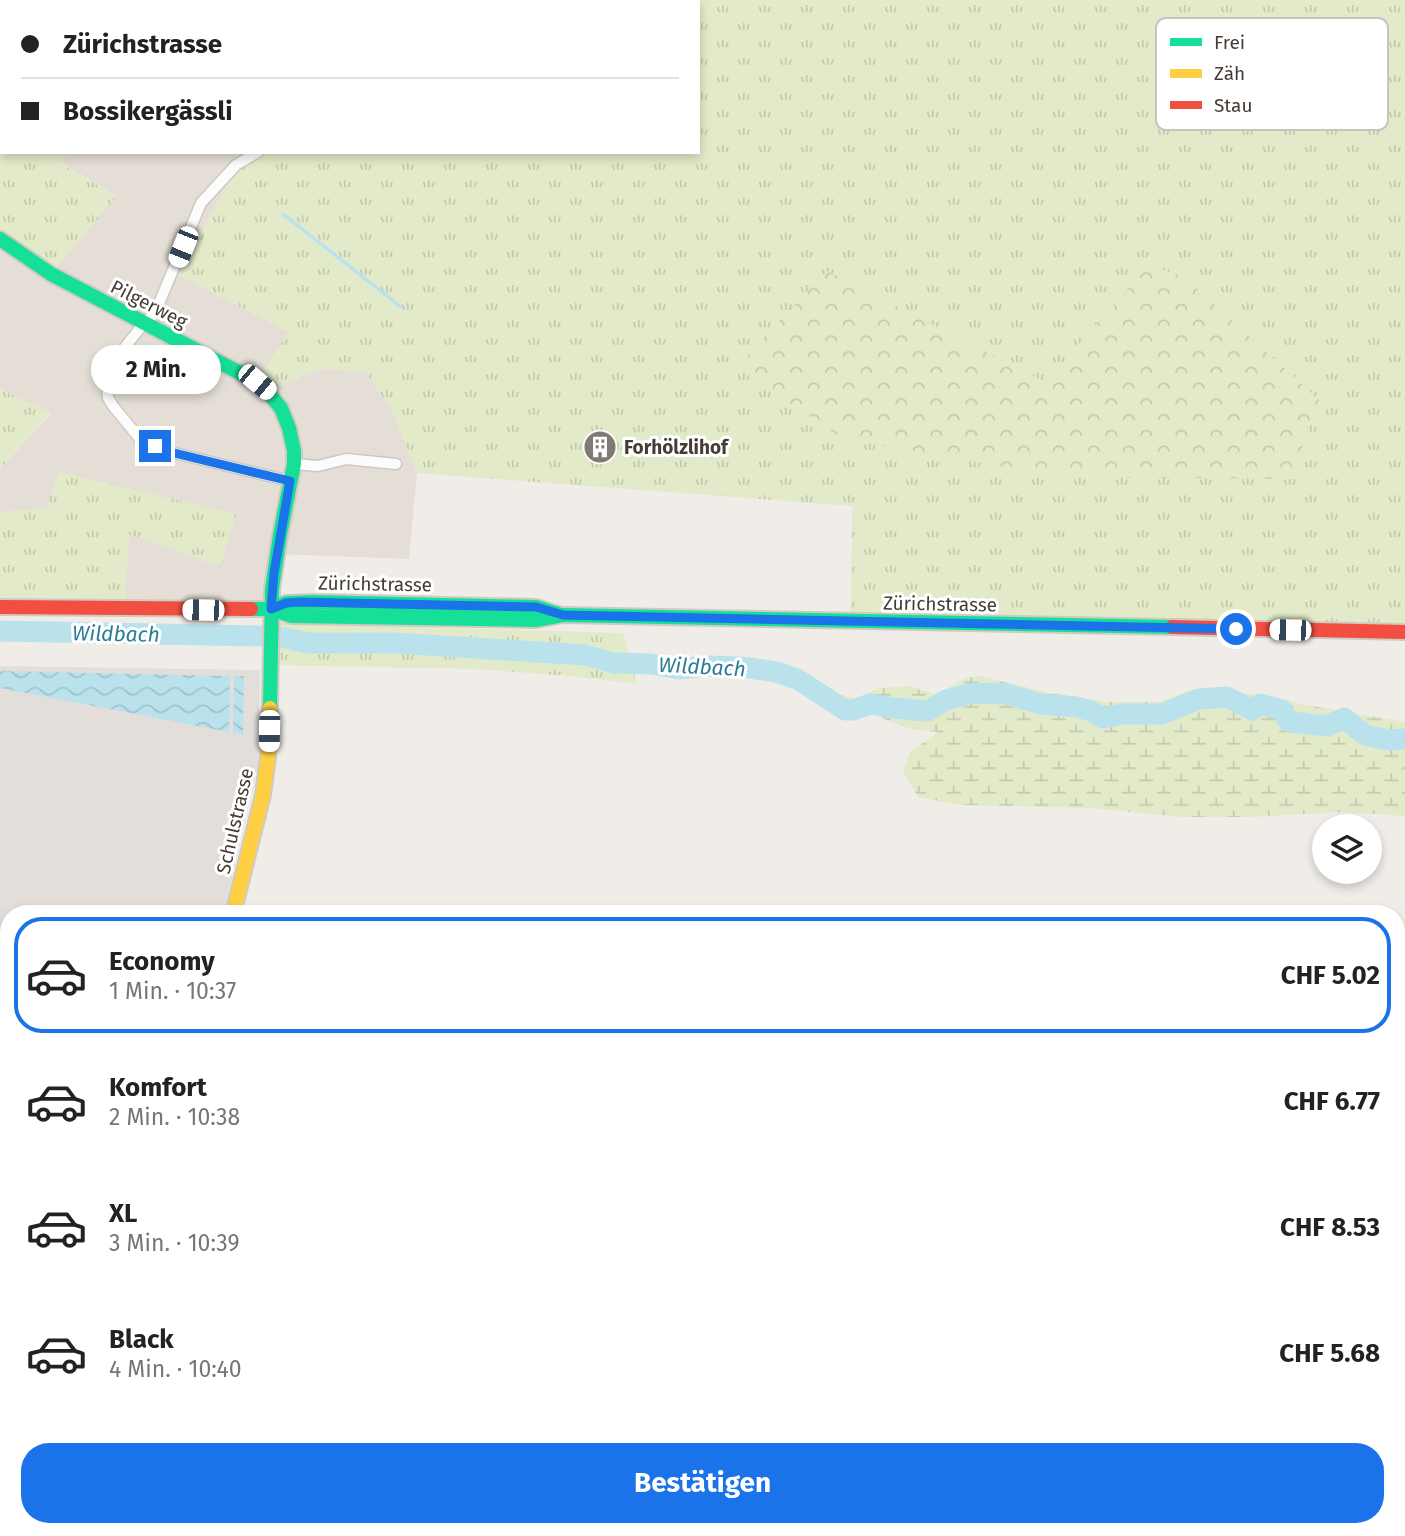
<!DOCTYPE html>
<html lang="de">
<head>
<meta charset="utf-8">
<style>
	:root { --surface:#fff; --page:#f6f6f6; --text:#222; --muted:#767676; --line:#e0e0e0; --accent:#1a73e8 }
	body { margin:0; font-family:"Fira Sans",sans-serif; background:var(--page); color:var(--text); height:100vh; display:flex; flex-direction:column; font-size:26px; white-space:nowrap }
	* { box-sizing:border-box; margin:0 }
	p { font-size:23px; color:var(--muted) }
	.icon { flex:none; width:38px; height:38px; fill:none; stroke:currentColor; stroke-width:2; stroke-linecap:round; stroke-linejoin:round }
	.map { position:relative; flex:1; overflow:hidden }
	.sheet { position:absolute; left:0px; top:905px; width:1405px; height:632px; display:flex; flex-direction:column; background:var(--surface); border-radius:28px 28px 0 0; box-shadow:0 4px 10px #0003 }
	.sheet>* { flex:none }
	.guide { position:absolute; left:0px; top:0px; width:700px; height:154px; box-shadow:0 4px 10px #0003; display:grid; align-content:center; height:154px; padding:0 21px; background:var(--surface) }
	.controls { position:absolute; left:1312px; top:814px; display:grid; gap:14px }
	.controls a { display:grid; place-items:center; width:70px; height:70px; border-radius:50%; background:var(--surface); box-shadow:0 4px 10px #0003; font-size:35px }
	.end { position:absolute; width:32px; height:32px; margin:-16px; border:9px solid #1a73e8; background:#fff; box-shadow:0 0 0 4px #fff }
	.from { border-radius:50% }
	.bubble { position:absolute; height:49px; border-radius:24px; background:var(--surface); box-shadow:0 4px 10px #0003; font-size:23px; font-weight:700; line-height:49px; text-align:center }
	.car { position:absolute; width:21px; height:42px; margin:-21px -10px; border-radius:9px; box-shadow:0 0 5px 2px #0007; background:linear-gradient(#fff 24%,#345 0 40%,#fff 0 76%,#345 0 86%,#fff 0) }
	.guide b { display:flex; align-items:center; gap:24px; height:66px; font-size:26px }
	.guide b+b { border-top:2px solid var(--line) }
	.guide i { width:18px; height:18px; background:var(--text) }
	ul { padding:12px 0 0; list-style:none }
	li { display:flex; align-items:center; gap:21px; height:116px; margin:0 14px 10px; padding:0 7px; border:4px solid transparent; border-radius:28px }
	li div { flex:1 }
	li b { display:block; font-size:26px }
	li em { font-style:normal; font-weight:700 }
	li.selected { border-color:var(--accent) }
	li>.icon { width:63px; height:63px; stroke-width:1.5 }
	.cta { display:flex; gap:14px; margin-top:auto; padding:14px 21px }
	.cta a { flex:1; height:80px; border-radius:28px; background:var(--accent); color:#fff; font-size:28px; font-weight:700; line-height:80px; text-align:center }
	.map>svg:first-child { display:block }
</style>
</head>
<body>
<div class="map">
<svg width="1405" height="1536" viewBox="0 0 1405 1536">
	<defs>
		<pattern id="grass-tufts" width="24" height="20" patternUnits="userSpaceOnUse" patternTransform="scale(1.75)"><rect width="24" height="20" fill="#e2eac9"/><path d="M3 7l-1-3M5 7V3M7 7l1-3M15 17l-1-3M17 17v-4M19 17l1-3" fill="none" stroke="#c3caad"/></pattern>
		<pattern id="forest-crowns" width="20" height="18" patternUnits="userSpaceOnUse" patternTransform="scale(1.75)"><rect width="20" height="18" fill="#e2eac9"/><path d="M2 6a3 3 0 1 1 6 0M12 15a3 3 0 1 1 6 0" fill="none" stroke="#c3caad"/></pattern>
		<pattern id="wetland-marsh" width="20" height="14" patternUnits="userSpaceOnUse" patternTransform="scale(1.75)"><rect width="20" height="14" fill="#e2eac9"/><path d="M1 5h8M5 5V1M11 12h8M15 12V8" fill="none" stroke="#c3caad"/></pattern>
		<pattern id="water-waves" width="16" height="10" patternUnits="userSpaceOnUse" patternTransform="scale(1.75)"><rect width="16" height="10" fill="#bae2ed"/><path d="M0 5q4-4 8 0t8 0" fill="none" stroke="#a1c3cc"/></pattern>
	</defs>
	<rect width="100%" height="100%" fill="#f0ede9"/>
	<path fill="#e4ded6" d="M68,152h177l-67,123 111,57 -32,49 15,8 47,-20 46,2 27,39 25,63 -8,86 -132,-5 -6,55 -147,1 5,-76 -70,-61 -12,35 -46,5 -1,-2v-42l51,-56 -51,-24v-150l117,-43 -56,-33z"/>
	<path fill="#e3deda" d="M0,666l260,4 -2,95 -34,148 -215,1v146l-9,-1z"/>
	<path fill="url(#grass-tufts)" fill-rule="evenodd" d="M0,0h1405v632l-554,-11 1,-115 -435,-33 -25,-63 -27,-39 -46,-2 -47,20 -15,-7 31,-50 -110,-57 67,-123h453v-150h-696v150h66l-7,12 56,32 -66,78 -51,-35zM827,271l218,112 19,94z
		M0,389l51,23 -51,57z
		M59,472l177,42 -16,53 -91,-33 -5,76 -124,-4v-94l46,-4z
		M271,623l352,10 14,51 -67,-8 -95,-7 -205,-4z
		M1405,1244v164l-8,1v-129l5,-11z
		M1126,1528h194l-5,8h-194z"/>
	<path fill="url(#forest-crowns)" d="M1149,265l35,12 135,123 -28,79 -227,-2 -221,-38 -107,-72 91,-96 218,111z"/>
	<path fill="url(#wetland-marsh)" d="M629,653l31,6 36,-1 82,6 37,15 29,17 12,2 23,-10 31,-2 26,9 29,-17 14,-2 71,17 55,9h55l30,-12 26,1 53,5 32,8 104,18v94l-63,-4 -92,5h-69l-90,-9 -133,-3 -40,-8 -15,-25 7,-20 28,-20 -27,-3 -42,-16 -16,4 -23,-8 -48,-27 -55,-7 -51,2 -42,-7z"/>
	<path fill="url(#water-waves)" d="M0,671l230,5 -1,56 -229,-44z
		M234,676h10l-1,59 -10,-2z"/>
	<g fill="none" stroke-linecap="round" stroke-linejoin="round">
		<path stroke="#bae2ed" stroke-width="3.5" d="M283,214l118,93
			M1396,1295l9,-6
			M1132,1536l5,-8"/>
		<path stroke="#bae2ed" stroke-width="21" d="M0,631l260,5 25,2 23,5h87l190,12 29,8 37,1 28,5 28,-3 35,1 34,5 21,7 48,31h8l18,-6 23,4 33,3 19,-11 25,-7 35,1 35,10 36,3 14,4 12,7 20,-4h39l37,-15 28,-2 25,13 8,-6 22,6 7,12 38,4 17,-8 21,17 23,5 17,-1"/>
		<defs>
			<path id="street" d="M258,152l-22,13 -35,38 -46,110 -14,14 -20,25 -13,26 -1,10 1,10 5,8 27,33 30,13 120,29
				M294,464l24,2 28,-7 50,5
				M0,1308l9,-6"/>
			<path id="fast" d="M0,239l51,35 206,108 9,8 15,18 8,20 5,23v13l-14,71 -8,54 -2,119
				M251,609h20l15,-6 26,-1 224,5 22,7
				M271,609l21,7 244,4 27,-5 609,12"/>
			<path id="slow" d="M233,914l30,-119 5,-38 2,-49"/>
			<path id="jam" d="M0,607l251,2
				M1172,627l233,5"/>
		</defs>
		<use href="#street" stroke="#ccc9c5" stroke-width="13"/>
		<use href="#fast" stroke="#d1cac1" stroke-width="18"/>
		<use href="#slow" stroke="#d1cac1" stroke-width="18"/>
		<use href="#jam" stroke="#d1cac1" stroke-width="18"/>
		<use href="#street" stroke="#fdfcfc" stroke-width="10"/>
		<use href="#fast" stroke="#16e098" stroke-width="14"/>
		<use href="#slow" stroke="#ffcf43" stroke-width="14"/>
		<use href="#jam" stroke="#f24e42" stroke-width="14"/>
	</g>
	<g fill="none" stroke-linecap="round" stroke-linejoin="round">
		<path stroke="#1a73e8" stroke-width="9" d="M155,446l15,6 120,29 -16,92 -3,36 15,-6 14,-1 236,5 27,8 673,14"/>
	</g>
	<defs>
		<symbol id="building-disc" viewBox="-11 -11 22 22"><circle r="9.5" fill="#817a74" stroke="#fff"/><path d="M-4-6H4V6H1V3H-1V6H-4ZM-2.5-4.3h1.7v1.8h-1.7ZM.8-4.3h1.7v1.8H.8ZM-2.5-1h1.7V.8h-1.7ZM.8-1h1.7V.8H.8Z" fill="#fff"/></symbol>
	</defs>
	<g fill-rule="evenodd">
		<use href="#building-disc" x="581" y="428" width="38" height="38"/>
	</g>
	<g text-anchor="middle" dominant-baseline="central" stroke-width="6" stroke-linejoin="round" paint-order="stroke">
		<g font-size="19" fill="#453c35" stroke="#fff">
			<text transform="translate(149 304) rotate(27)">Pilgerweg</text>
			<text transform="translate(375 584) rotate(1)">Zürichstrasse</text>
			<text transform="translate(940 604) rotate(1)">Zürichstrasse</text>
			<text transform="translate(235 821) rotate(-77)">Schulstrasse</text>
		</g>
		<g font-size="19" font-weight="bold" fill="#453c35" stroke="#fff" text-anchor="start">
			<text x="624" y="447">Forhölzlihof</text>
		</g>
		<g font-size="21" font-style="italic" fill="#2b7d97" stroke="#fff">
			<text transform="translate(116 634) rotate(1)">Wildbach</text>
			<text transform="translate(702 667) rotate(3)">Wildbach</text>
		</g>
	</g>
	<rect x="1156" y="18" width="232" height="112" rx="10" fill="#fff" stroke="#c7c4c2" stroke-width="2"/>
	<rect x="1170" y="38" width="32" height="8" fill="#16e098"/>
	<rect x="1170" y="69" width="32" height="9" fill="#ffcf43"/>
	<rect x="1170" y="101" width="32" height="8" fill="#f24e42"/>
	<g font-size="19" fill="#453c35">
		<text x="1214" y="49">Frei</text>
		<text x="1214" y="80">Zäh</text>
		<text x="1214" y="112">Stau</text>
	</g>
</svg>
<div class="controls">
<a><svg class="icon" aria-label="layers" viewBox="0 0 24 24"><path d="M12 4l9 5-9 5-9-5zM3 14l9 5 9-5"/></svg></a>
</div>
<i class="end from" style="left:1236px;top:629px"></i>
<i class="end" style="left:155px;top:446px"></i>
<div class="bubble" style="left:91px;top:345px;width:130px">2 Min.</div>
<i class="car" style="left:183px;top:247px;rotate:202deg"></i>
<i class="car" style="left:257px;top:382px;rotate:130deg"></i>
<i class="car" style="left:203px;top:610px;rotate:271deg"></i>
<i class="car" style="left:1290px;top:630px;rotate:271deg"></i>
<i class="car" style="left:269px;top:731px;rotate:181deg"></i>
<div class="guide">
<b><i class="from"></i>Zürichstrasse</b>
<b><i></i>Bossikergässli</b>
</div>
<section class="sheet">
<ul>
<li class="selected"><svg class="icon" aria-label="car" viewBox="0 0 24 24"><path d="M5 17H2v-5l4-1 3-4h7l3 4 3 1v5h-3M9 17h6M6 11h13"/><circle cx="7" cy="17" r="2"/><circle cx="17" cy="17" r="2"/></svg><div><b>Economy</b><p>1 Min. · 10:37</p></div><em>CHF 5.02</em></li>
<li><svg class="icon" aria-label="car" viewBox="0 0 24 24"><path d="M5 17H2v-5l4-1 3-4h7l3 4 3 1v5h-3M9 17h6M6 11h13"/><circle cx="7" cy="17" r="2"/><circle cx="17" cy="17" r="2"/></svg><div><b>Komfort</b><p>2 Min. · 10:38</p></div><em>CHF 6.77</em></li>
<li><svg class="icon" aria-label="car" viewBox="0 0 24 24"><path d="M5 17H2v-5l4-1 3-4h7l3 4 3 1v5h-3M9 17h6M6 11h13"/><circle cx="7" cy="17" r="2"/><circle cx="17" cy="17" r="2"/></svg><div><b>XL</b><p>3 Min. · 10:39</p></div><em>CHF 8.53</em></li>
<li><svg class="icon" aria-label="car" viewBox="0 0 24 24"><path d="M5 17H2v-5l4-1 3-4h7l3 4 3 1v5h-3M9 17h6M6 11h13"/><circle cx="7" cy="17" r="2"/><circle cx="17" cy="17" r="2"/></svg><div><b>Black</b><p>4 Min. · 10:40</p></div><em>CHF 5.68</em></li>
</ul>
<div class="cta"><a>Bestätigen</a></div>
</section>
</div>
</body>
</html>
